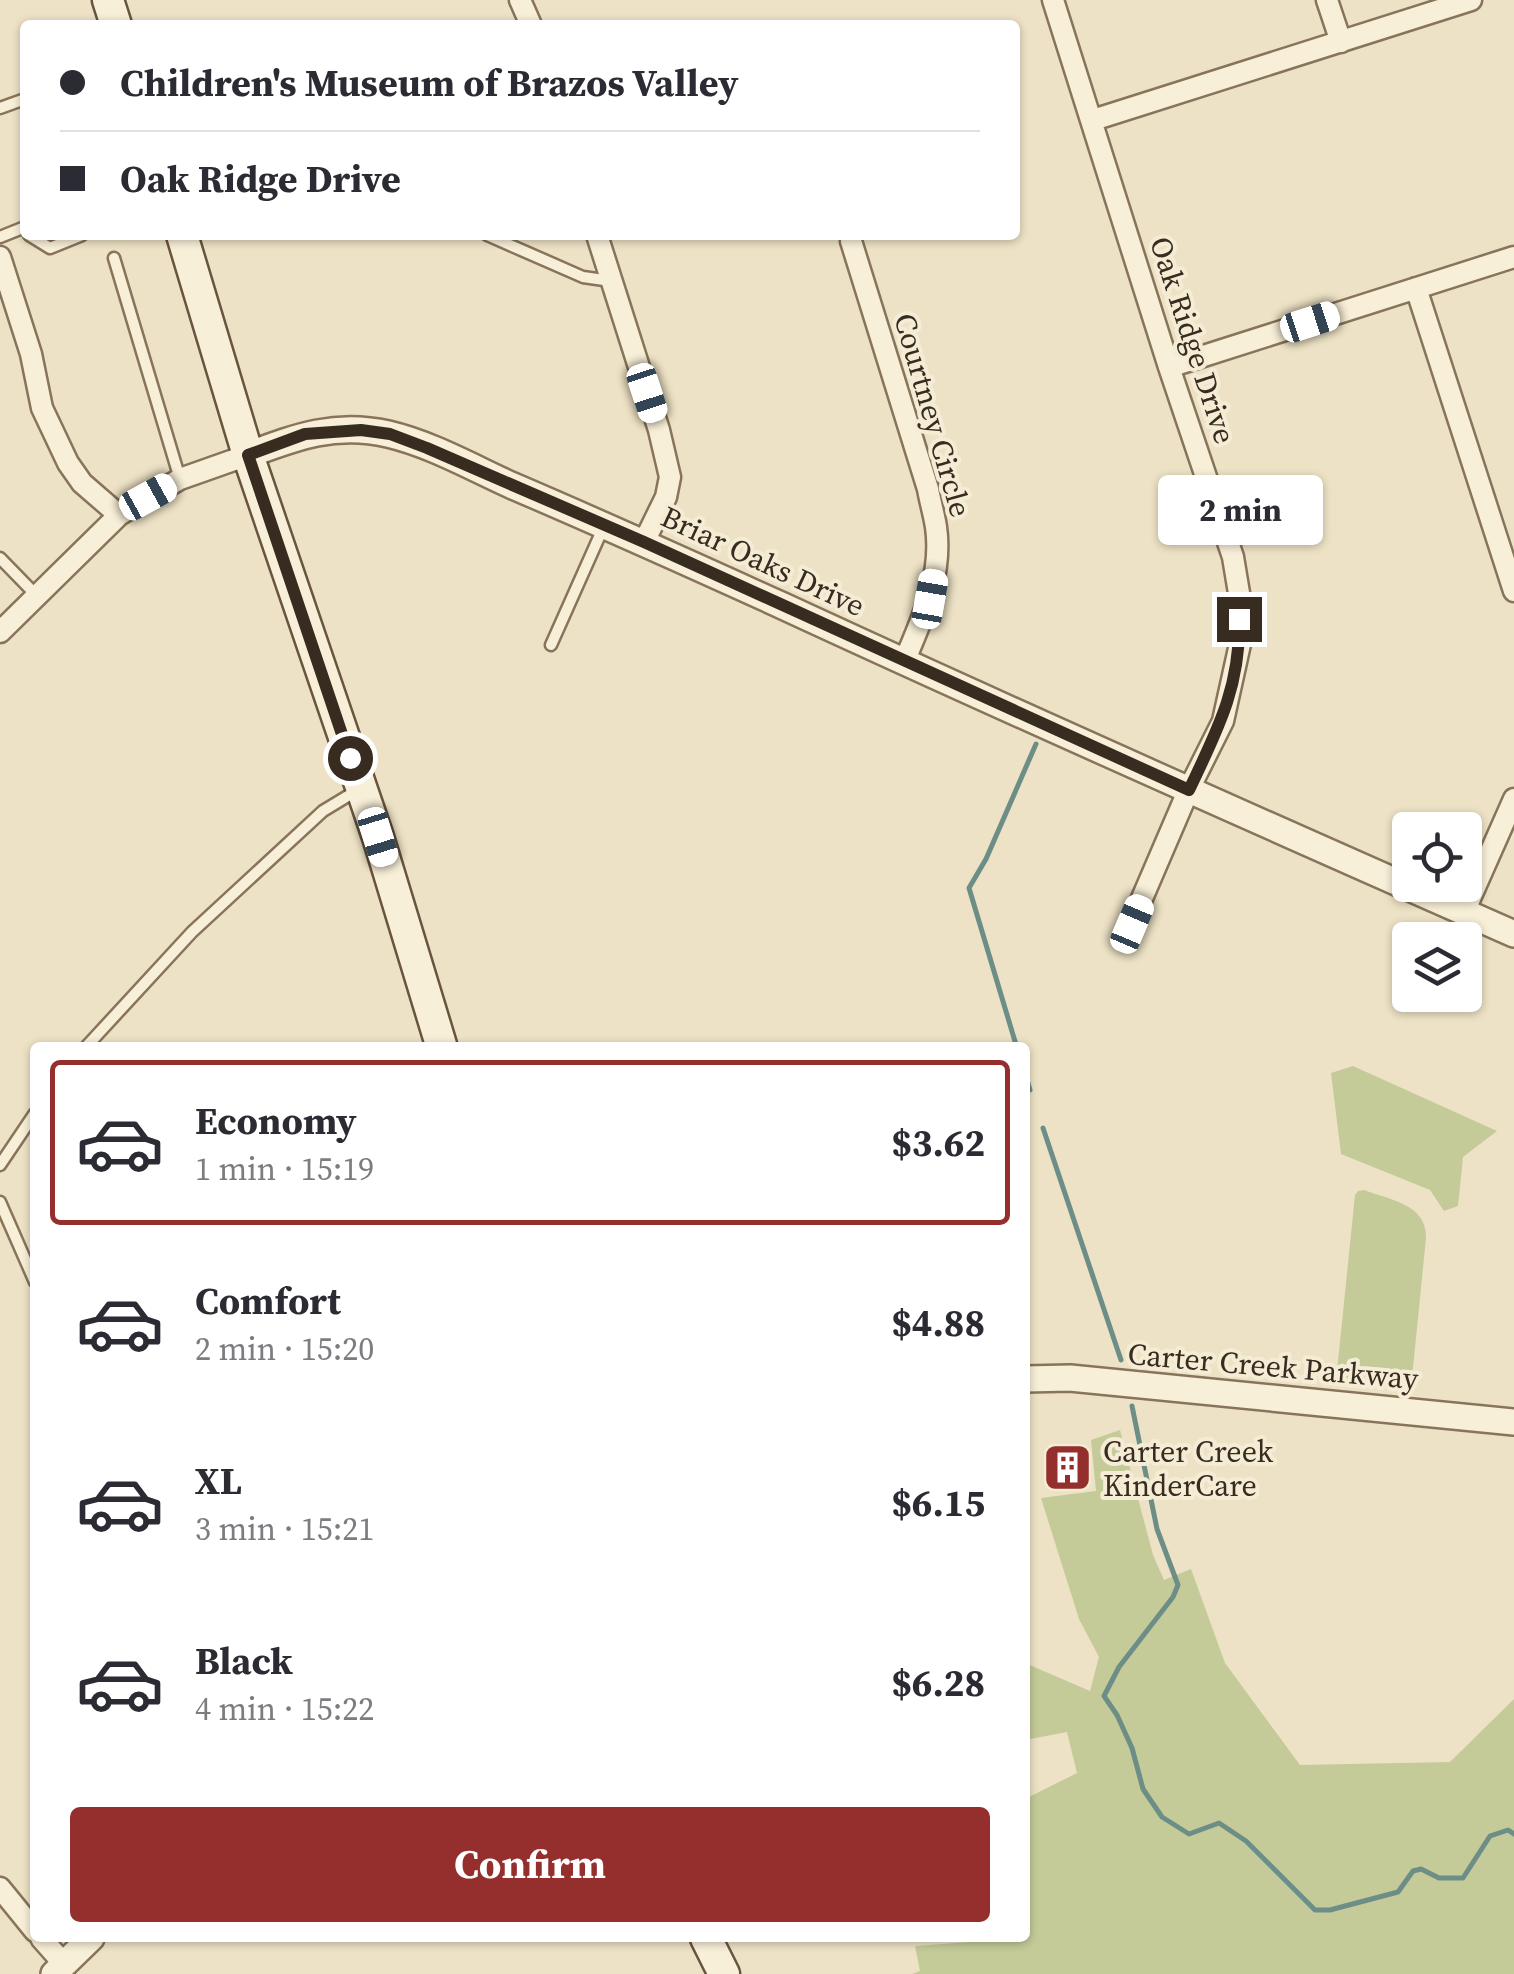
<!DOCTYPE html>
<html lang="en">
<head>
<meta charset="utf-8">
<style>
	:root { --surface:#fff; --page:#f2f2f3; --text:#2b2b33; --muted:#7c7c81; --line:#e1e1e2; --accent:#942f2d }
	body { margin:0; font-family:"Source Serif 4",serif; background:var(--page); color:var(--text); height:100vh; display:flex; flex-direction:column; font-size:38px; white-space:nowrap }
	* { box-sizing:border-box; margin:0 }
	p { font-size:32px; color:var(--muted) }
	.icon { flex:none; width:55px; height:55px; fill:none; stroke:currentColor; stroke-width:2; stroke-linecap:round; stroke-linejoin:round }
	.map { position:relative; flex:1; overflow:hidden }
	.side { position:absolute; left:30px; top:1042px; width:1000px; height:900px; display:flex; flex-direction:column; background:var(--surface); border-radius:10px; box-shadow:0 2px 8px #0004 }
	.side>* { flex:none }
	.guide { position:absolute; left:20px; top:20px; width:1000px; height:220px; border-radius:10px; box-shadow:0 2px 8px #0004; display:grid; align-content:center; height:220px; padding:0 40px; background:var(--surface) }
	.fabs { position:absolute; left:1392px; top:812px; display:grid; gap:20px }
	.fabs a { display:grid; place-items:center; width:90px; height:90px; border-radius:10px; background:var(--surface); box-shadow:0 2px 8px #0004; font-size:50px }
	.end { position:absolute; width:45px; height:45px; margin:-22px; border:12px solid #382b1f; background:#fff; box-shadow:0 0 0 5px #fff }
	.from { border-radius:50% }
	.bubble { position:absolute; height:70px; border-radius:10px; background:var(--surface); box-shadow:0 2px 8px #0004; font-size:32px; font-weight:700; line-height:70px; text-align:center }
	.car { position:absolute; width:30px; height:60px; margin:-30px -15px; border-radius:12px; box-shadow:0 0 8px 2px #0007; background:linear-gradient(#fff 24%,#345 0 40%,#fff 0 76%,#345 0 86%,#fff 0) }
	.guide b { display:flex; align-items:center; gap:35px; height:95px; font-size:38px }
	.guide b+b { border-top:2px solid var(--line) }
	.guide i { width:25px; height:25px; background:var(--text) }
	ul { padding:18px 0 0; list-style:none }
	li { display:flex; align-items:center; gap:30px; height:165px; margin:0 20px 15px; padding:0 20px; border:5px solid transparent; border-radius:10px }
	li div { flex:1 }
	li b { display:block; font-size:38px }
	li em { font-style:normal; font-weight:700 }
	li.on { border-color:var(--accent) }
	li>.icon { width:90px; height:90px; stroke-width:1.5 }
	.cta { display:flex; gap:20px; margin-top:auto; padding:20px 40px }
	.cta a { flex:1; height:115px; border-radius:10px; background:var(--accent); color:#fff; font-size:40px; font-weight:700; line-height:115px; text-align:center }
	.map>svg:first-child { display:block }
</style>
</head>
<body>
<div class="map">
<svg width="1514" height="1974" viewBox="0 0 1514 1974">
	<rect width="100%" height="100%" fill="#ede2c5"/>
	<path fill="#c4cb99" d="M1353,1066l144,65 -34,26 -5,49 -14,5 -14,-21 -89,-36 -10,-81z
		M1364,1190c26,10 63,14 62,48l-14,140 -6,11 -70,-8 19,-186 3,-4z
		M1120,1430l33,125 11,25 27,-11 34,94 75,102 150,-3 64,-63v275h-602l8,-3 -5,-25 110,-8 5,-3 -5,-23v-113l52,-26 -10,-41 -42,8v-77l65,28 9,-34 -20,-38 -38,-121 55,-7 -5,-51z"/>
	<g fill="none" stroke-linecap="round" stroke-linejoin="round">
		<path stroke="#6d8e87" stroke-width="5" d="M1017,1048l-48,-160 17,-29 50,-115
			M1025,1073l5,17
			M1043,1128l78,232
			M1132,1406l25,123 21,56 -5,12 -54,70 -15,29 13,19 15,33 11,41 19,28 27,17 30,-11 27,18 69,69h15l68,-18 15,-21 8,-2 18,9h24l27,-42 18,-6 6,4"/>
		<defs>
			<path id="service" d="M0,108l25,-9
				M29,235l21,13 32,-13
				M487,235l96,42 28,4
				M0,237l25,-10
				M114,258l66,221
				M0,558l37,38
				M551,645l53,-119
				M85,1048l107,-116 131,-121 33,-20
				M0,1165l35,-52
				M0,1202l35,80"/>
			<path id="minor" d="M520,0l11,25
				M1053,0l116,367 64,190 6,36 1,51 -17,77 -34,68 -58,135
				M1327,0l14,42
				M1093,120l378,-120
				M597,235l62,195 11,47 -4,20 -22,45
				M851,241l77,248c2,12 6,25 8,38 7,48 -14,92 -32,135
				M0,257l31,97 11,54 26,55 14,20 37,32
				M1416,288l98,303
				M1169,367l345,-110
				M0,632l119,-117 61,-36 68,-24
				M1464,912l50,-113
				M0,1888l35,43
				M41,1938l23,26"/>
			<path id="tertiary" d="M248,455c48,-18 87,-33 140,-21 43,10 85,34 125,52 91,39 180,79 270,120 242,112 486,220 731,328
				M1025,1379l45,-1 444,44
				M54,1974l37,-36"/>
			<path id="secondary" d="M108,0l8,25
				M182,235l66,220 130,382 64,211
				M706,1938l18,36"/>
		</defs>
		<use href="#service" stroke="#87745b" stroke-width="15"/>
		<use href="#minor" stroke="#87745b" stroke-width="25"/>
		<use href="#tertiary" stroke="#87745b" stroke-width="30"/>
		<use href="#secondary" stroke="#69553f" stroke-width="35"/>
		<use href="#service" stroke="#f8efd8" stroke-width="10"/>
		<use href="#minor" stroke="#f8efd8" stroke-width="20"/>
		<use href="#tertiary" stroke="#f8efd8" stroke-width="25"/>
		<use href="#secondary" stroke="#f8efd8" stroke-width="30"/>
	</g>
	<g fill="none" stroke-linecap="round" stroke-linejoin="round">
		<path stroke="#382b1f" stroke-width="12" d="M350,758l-102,-303 57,-21 56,-4 29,4 37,14 217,94 545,248c28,-59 52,-104 50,-171"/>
	</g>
	<defs>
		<symbol id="building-square" viewBox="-11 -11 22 22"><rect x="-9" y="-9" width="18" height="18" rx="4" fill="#942f2d" stroke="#f4ecd4"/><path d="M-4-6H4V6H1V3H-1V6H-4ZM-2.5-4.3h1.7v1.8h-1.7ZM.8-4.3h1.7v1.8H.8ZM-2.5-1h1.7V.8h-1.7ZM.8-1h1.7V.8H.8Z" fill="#fff"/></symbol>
	</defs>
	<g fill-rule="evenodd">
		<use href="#building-square" x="1040" y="1440" width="55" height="55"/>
	</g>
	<g text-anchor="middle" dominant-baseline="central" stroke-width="8" stroke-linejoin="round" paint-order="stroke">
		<g font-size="30" fill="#382b1f" stroke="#f4ecd4">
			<text transform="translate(1193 340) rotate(72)">Oak Ridge Drive</text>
			<text transform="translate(933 415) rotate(74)">Courtney Circle</text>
			<text transform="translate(763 561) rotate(25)">Briar Oaks Drive</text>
			<text transform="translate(1273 1366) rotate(5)">Carter Creek Parkway</text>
		</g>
		<g font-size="30" fill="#382b1f" stroke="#f4ecd4" text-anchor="start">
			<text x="1103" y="1451">Carter Creek<tspan x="1103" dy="34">KinderCare</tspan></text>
		</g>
	</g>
</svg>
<div class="fabs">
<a><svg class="icon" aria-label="locate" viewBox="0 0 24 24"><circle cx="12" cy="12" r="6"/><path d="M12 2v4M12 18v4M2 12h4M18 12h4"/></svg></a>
<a><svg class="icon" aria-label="layers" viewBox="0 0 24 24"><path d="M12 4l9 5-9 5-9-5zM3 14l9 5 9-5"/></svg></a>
</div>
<i class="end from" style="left:350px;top:758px"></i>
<i class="end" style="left:1239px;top:619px"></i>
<div class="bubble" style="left:1158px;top:475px;width:165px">2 min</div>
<i class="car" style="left:1310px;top:322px;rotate:72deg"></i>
<i class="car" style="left:647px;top:393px;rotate:162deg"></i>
<i class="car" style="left:148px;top:497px;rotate:61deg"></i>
<i class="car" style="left:930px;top:599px;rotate:10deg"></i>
<i class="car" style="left:378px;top:837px;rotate:163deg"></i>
<i class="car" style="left:1132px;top:924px;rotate:23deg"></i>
<div class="guide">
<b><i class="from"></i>Children's Museum of Brazos Valley</b>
<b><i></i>Oak Ridge Drive</b>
</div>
<section class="side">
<ul>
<li class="on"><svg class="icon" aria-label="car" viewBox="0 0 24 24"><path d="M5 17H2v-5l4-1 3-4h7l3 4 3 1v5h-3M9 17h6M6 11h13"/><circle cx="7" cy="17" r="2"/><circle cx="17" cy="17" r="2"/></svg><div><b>Economy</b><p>1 min · 15:19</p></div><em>$3.62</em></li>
<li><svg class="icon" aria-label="car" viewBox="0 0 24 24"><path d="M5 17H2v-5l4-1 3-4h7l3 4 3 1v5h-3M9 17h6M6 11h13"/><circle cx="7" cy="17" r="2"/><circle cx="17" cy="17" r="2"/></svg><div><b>Comfort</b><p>2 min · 15:20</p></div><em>$4.88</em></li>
<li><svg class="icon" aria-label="car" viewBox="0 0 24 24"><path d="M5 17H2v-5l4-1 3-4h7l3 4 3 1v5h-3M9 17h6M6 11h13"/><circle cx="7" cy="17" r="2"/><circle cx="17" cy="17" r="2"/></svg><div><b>XL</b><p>3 min · 15:21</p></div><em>$6.15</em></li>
<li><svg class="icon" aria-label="car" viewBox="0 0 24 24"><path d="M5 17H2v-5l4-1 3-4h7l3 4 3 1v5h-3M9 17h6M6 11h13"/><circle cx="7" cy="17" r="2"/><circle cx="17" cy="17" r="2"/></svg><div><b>Black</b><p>4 min · 15:22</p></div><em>$6.28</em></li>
</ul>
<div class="cta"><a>Confirm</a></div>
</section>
</div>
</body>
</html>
